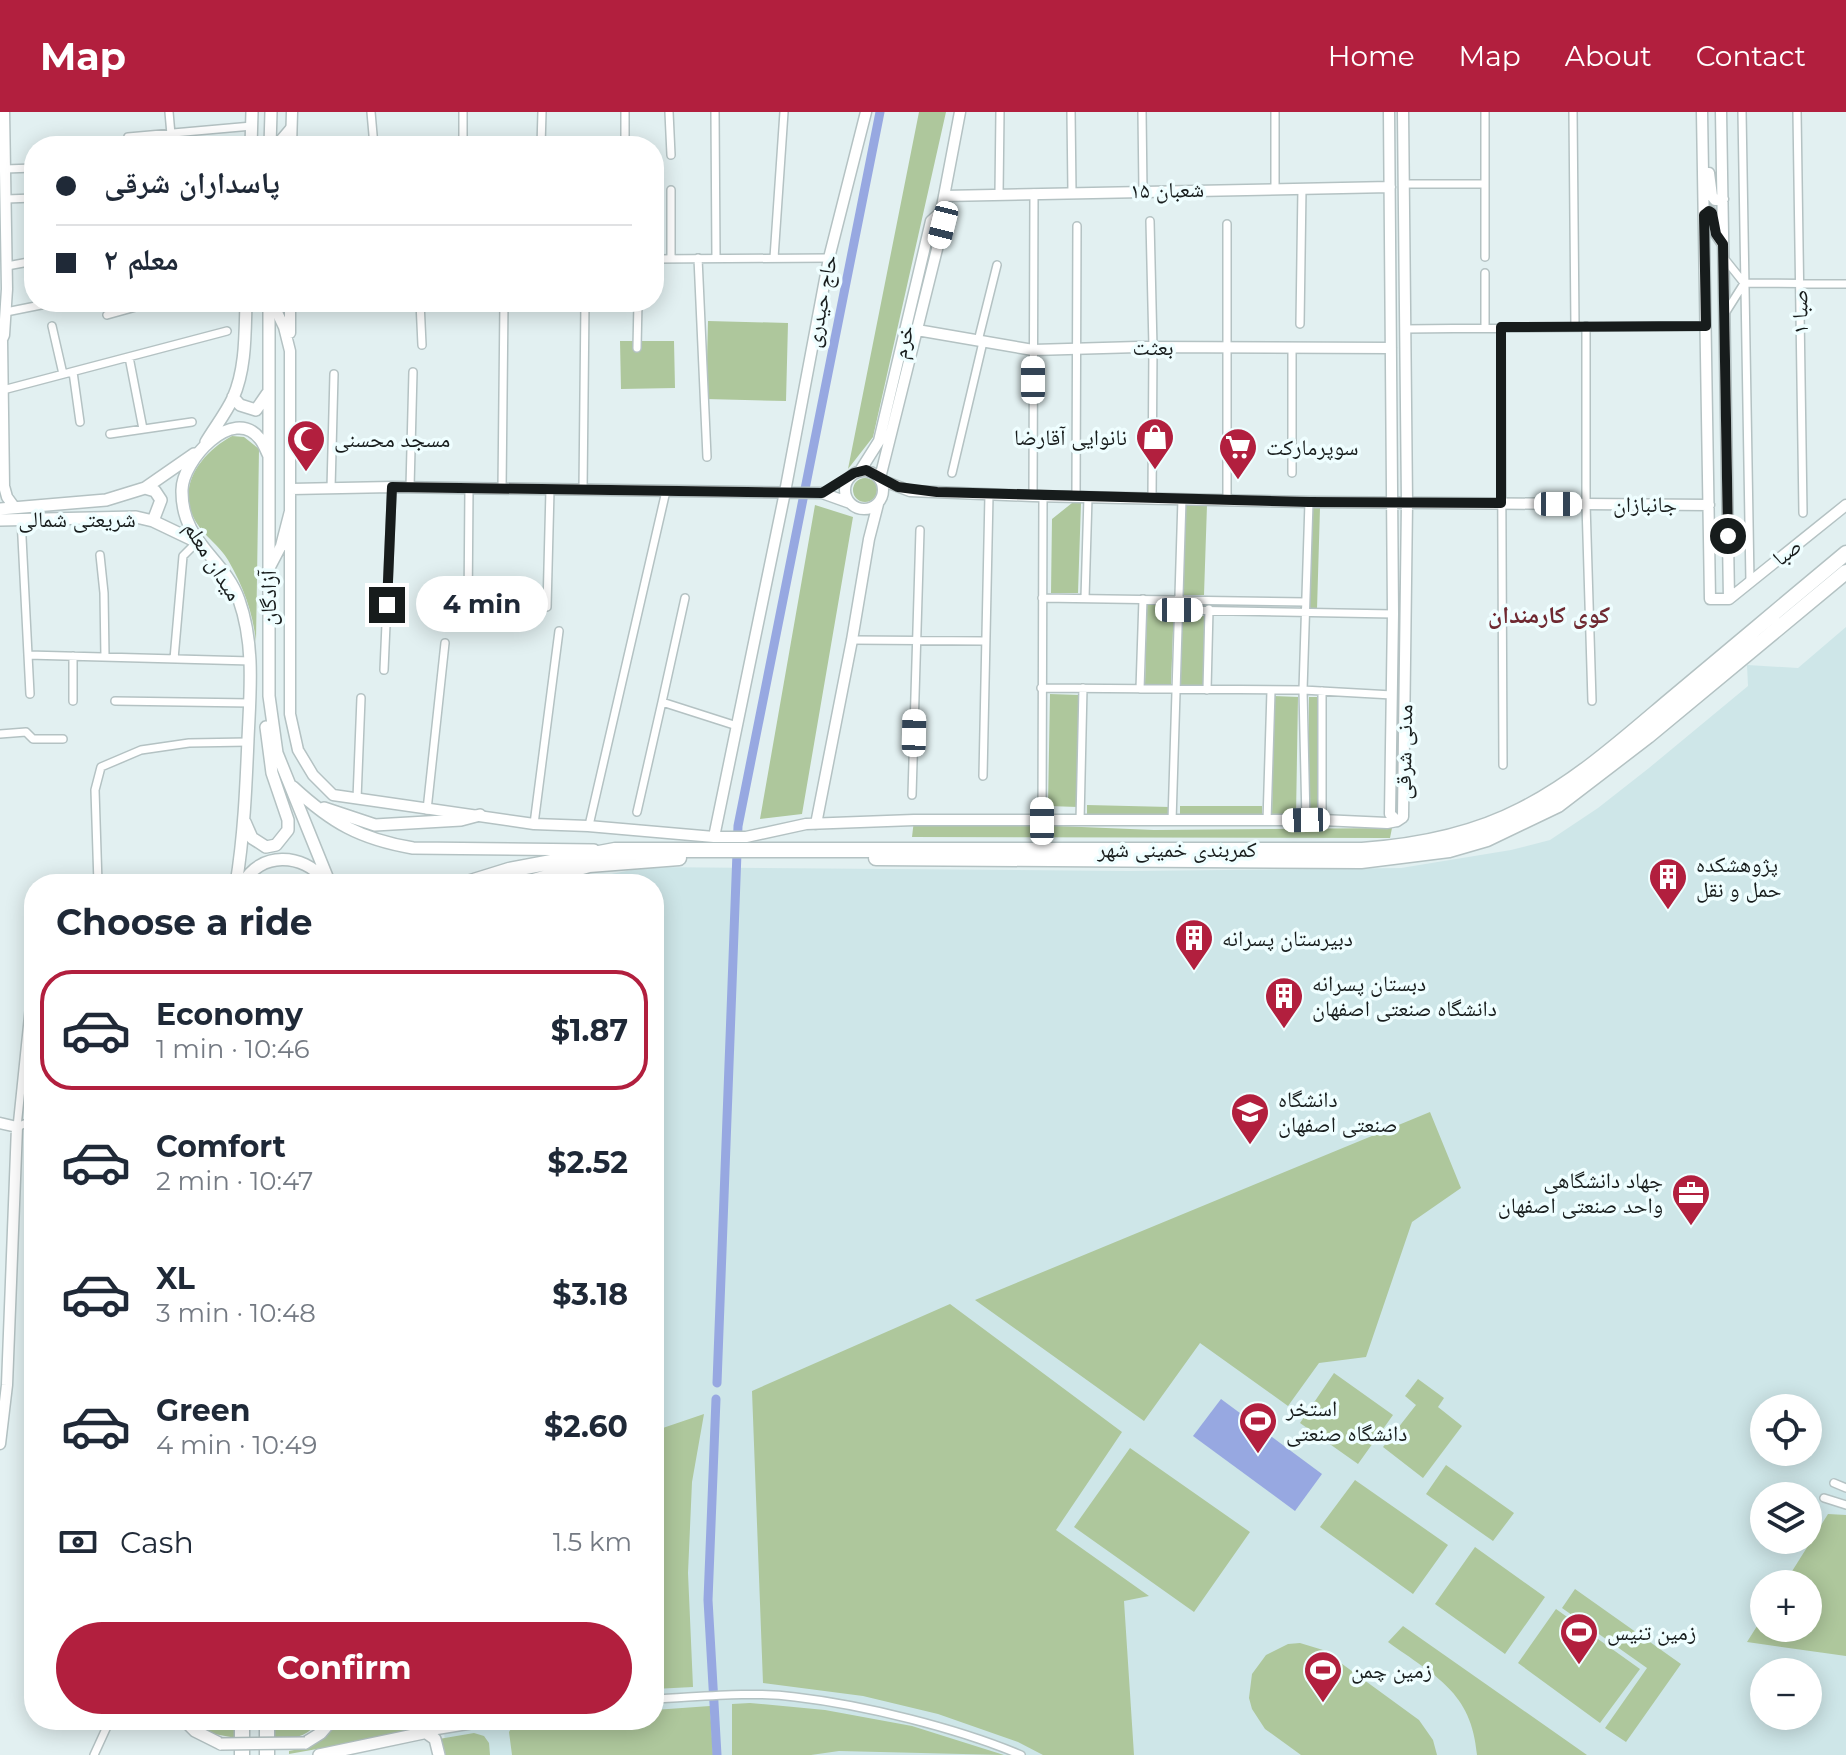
<!DOCTYPE html>
<html lang="en">
<head>
<meta charset="utf-8">
<style>
	:root { --surface:#fff; --page:#f2f2f3; --text:#1f2937; --muted:#747a83; --line:#e0e1e3; --accent:#b21f3e }
	body { margin:0; font-family:Montserrat,"Noto Naskh Arabic",sans-serif; background:var(--page); color:var(--text); height:100vh; display:flex; flex-direction:column; font-size:30px; white-space:nowrap }
	* { box-sizing:border-box; margin:0 }
	p { font-size:26px; color:var(--muted) }
	.icon { flex:none; width:44px; height:44px; fill:none; stroke:currentColor; stroke-width:2; stroke-linecap:round; stroke-linejoin:round }
	.map { position:relative; flex:1; overflow:hidden }
	.side { position:absolute; left:24px; top:762px; width:640px; height:856px; display:flex; flex-direction:column; background:var(--surface); border-radius:32px; box-shadow:0 4px 20px #0003 }
	.side>* { flex:none }
	.banner { position:absolute; left:24px; top:24px; width:640px; height:176px; border-radius:32px; box-shadow:0 4px 20px #0003; display:grid; align-content:center; height:176px; padding:0 32px; background:var(--surface) }
	.buttons { position:absolute; left:1750px; top:1282px; display:grid; gap:16px }
	.buttons a { display:grid; place-items:center; width:72px; height:72px; border-radius:50%; background:var(--surface); box-shadow:0 4px 20px #0003; font-size:40px }
	.end { position:absolute; width:36px; height:36px; margin:-18px; border:10px solid #171c1c; background:#fff; box-shadow:0 0 0 4px #fff }
	.from { border-radius:50% }
	.bubble { position:absolute; height:56px; border-radius:28px; background:var(--surface); box-shadow:0 4px 20px #0003; font-size:26px; font-weight:700; line-height:56px; text-align:center }
	.car { position:absolute; width:24px; height:48px; margin:-24px -12px; border-radius:10px; box-shadow:0 0 6px 2px #0007; background:linear-gradient(#fff 24%,#345 0 40%,#fff 0 76%,#345 0 86%,#fff 0) }
	.banner b { display:flex; align-items:center; gap:28px; height:76px; font-size:30px }
	.banner b+b { border-top:2px solid var(--line) }
	.banner i { width:20px; height:20px; background:var(--text) }
	ul { padding:0; list-style:none }
	li { display:flex; align-items:center; gap:24px; height:120px; margin:0 16px 12px; padding:0 16px; border:4px solid transparent; border-radius:32px }
	li div { flex:1 }
	li b { display:block; font-size:30px }
	li em { font-style:normal; font-weight:700 }
	li.selected { border-color:var(--accent) }
	li>.icon { width:72px; height:72px; stroke-width:1.5 }
	h2 { padding:0 32px; font-size:36px; line-height:96px }
	.pay { display:flex; align-items:center; gap:20px; height:88px; padding:0 32px; font-size:30px }
	.pay p { margin-inline-start:auto }
	.primary-button { display:flex; gap:16px; margin-top:auto; padding:16px 32px }
	.primary-button a { flex:1; height:92px; border-radius:48px; background:var(--accent); color:#fff; font-size:32px; font-weight:700; line-height:92px; text-align:center }
	header { display:flex; align-items:center; gap:48px; box-sizing:border-box; height:112px; padding:0 40px; background:var(--accent); color:#fff }
	header strong { font-size:38px }
	nav { display:flex; gap:44px; margin-inline-start:auto; font-size:28px }
	.map>svg:first-child { display:block }
</style>
</head>
<body>
<header>
<strong>Map</strong>
<nav><a>Home</a><a>Map</a><a>About</a><a>Contact</a></nav>
</header>
<div class="map">
<svg width="1846" height="1643" viewBox="0 0 1846 1643">
	<rect width="100%" height="100%" fill="#e2f0f1"/>
	<path fill="#cee6e8" fill-rule="evenodd" d="M1846,515v1128h-1401l-1,-33 -8,-2h218v-836h-92l84,-17 482,4 273,-3 110,-18 39,-10 48,-32 51,-40 99,-82 -1,-21 51,3zM1764,1296h44v44h-44zM1764,1384h44v44h-44zM1764,1472h44v44h-44zM1764,1560h44v44h-44z"/>
	<path fill="#aec79c" d="M919,0h27l-73,325 -25,32z
		M708,209l80,2 -2,78 -80,-2z
		M620,229h54l1,47 -54,1z
		M232,324l12,1 15,12 -3,193c-3,-30 -13,-56 -28,-82 -8,-14 -24,-24 -32,-38 -21,-35 5,-69 36,-86z
		M853 378a12 12 0 1 1 24 0a12 12 0 1 1-24 0Z
		M1072,391h9l-3,90h-27l1,-74z
		M1184,392l23,1 -3,90h-23z
		M815,393l38,12 -51,297 -42,5z
		M1311,396h9l-3,101h-9z
		M1147,491l27,1 -3,81 -26,-1z
		M1182,503l23,1 -1,71 -24,-1z
		M1050,582l30,1 -2,112 -30,-1z
		M1274,584l24,1 -2,119h-24z
		M1309,585h11l-1,120h-11z
		M1087,693l83,2 -1,10 -82,-2z
		M1180,694h82v11h-82z
		M914,708l240,10 238,-2 -2,10 -478,-1z
		M1430,1000l31,76 -49,34 -46,135 -47,6 -31,43 -88,-63 -56,78 -169,-121z
		M950,1192l172,128 -66,98 93,66 -25,5 10,154h-91l-25,-13 -80,-28 -75,-18 -100,-13 -11,-292z
		M1334,1261l59,42 -35,49 -58,-41z
		M1418,1267l26,19 -6,9 24,19 -39,52 -40,-31 33,-42 -11,-9z
		M704,1302l-12,68 -4,91 5,114 -39,2v-258z
		M1130,1336l120,84 -56,80 -120,-85z
		M1446,1353l68,48 -21,28 -67,-47z
		M1355,1368l93,65 -35,49 -93,-67z
		M1828,1402l18,1v141l-99,-14 17,-27v13h44v-44h-24z
		M1475,1435l70,50 -40,57 -70,-50z
		M1575,1477l106,75 -55,78 -21,-14 42,-60 -85,-60z
		M1556,1497l84,60 -40,54 -82,-60z
		M1403,1514l184,129h-110c-5,-63 -42,-79 -89,-113z
		M1300,1531l23,7 96,70 14,20 4,15h-136l-36,-26 -13,-20 -3,-11 3,-24 14,-19 22,-11z
		M750,1591l75,7 87,16 92,29 -165,-4 -28,4h-79v-51z
		M710,1594l3,49h-201l-3,-23 5,-8 34,-4h106v-10z
		M193,1608h43v18l-27,-5z
		M271,1608h49c-13,18 -28,20 -49,18z
		M339,1608h59l20,11 -129,23v-3c21,-3 38,-13 50,-31z
		M474,1621l10,3 5,7 1,12h-45l-6,-16z"/>
	<path fill="#97a8e1" d="M1221,1287l101,75 -27,37 -102,-75z"/>
	<g fill="none" stroke-linecap="round" stroke-linejoin="round">
		<path stroke="#97a8e1" stroke-width="9" d="M717,1271l21,-557 142,-714
			M716,1287l-8,201 9,155"/>
		<defs>
			<path id="street" d="M169,0l3,34
				M371,0l3,34
				M463,0v34
				M669,0l2,43
				M715,0l1,146
				M1071,0l1,80
				M1142,0l1,79
				M1275,0v77
				M1485,0v145
				M1573,0l2,214
				M1742,0l8,470
				M1797,0l6,401
				M128,34v-9l124,-11
				M274,34l17,-20
				M541,34l1,-34
				M625,34v-34
				M5,57l29,-1
				M1404,72h81
				M999,82l1,-82
				M6,87l28,-1
				M1150,109l3,126 -1,151
				M1227,112v276
				M671,146v-68
				M698,146l9,199
				M774,146l10,-146
				M1724,146l20,25 102,1
				M654,147l175,-1
				M7,154l27,-5
				M1485,161v54
				M420,190l2,43
				M6,200l50,-10
				M107,203l47,-13
				M1724,203l19,-30
				M1300,212l2,-136
				M52,214l11,48
				M1586,214v178l6,197
				M1501,215l2,438
				M1405,217l301,-3
				M978,229l19,-76
				M637,236l1,-46
				M129,245l14,72
				M73,260l7,50
				M3,278l224,-59
				M110,322l82,-12
				M952,361l31,-131
				M1292,361v-126
				M410,375l3,-115
				M331,376l3,-114
				M502,377l2,-187
				M583,378l2,-188
				M1033,384l1,-303
				M1076,385l1,-271
				M21,406l9,176
				M100,443l4,38 1,64
				M685,486l-23,104 75,24
				M1042,486l263,4
				M1085,486l3,-101
				M547,495l3,-117
				M1179,498l214,4
				M468,500l1,-124
				M852,528l133,1
				M28,543l223,6
				M174,547l9,-103 14,-14
				M384,558l8,-183
				M1041,576l262,2 89,5
				M1140,577l3,-90
				M1207,578l2,-81
				M1322,579v129
				M73,589v-45
				M115,589l135,2
				M0,622l26,-2 7,7h30
				M983,664l6,-281
				M912,683l8,-265
				M357,687l4,-101
				M427,698l18,-167
				M637,700l25,-110
				M1306,708l-3,-130 6,-188
				M590,709l76,-330
				M1042,709l1,-325
				M1080,709l3,-133
				M1172,709l10,-322
				M1267,709l4,-130
				M534,712l25,-193
				M98,772l-3,-94 6,-23 40,-17 48,-7 59,-1
				M34,851l-17,164 17,-7
				M1834,1371l12,5
				M1824,1386l22,7
				M654,1587c46,-2 95,-8 141,-2 69,8 162,31 226,58
				M428,1620l73,-12
				M94,1643l16,-35"/>
			<path id="secondary" d="M1389,0l4,502 -3,200 7,7 6,-4 4,-314 -4,-391
				M1702,0l8,487h19
				M1721,0l8,487
				M291,34l1,-34
				M1709,61l3,23 3,4 8,-1
				M944,84l446,-9
				M1704,103l5,-4 3,2 4,21 6,9
				M290,190v31
				M917,218l116,20 105,-3 253,1
				M2,228l2,146 3,11 8,11
				M0,232l4,-9 3,-46 -3,-177
				M845 378a19 19 0 1 1 38 0a19 19 0 1 1-38 0Z
				M860,359l19,-30 52,-220 10,-9
				M880,366l63,-253 -2,-13 19,-100
				M881,368l29,11 123,5 276,6 400,3
				M291,377l101,-2 430,6 28,10
				M290,399v203l8,36 15,25 20,20 201,29 54,2 126,11h32l60,-13 108,-4h408l65,3 10,-2
				M270,455l11,-21 9,-35v-160l-6,-24 -12,-25
				M1729,487l117,-94
				M816,712l36,-184 17,-101 9,-35
				M714,725l71,-345 44,-234 37,-146
				M0,1011l17,4 -10,258 -7,59"/>
			<path id="primary" d="M251,34l1,-34
				M270,34l1,-34
				M269,190v394l8,57 53,131
				M233,285l7,8 16,5 11,-16
				M206,330c9,-15 20,-29 27,-44 13,-29 12,-65 13,-96
				M145,376l10,3 6,9 -8,21
				M0,397l106,-9 39,-12 49,-34
				M0,408l136,-3 17,4 44,21
				M293,675c39,36 67,52 120,61l181,2
				M324,696l51,17 86,-5 19,-5
				M245,710l7,16 14,9 10,-2 12,-15v-10l-16,-47 -6,-46
				M236,772c8,-48 10,-97 12,-145 2,-46 7,-94 -9,-139 -15,-43 -58,-57 -57,-110 0,-29 51,-86 78,-51 4,5 6,11 9,17
				M243,772c16,-33 61,-31 81,-4
				M184,1608l11,11 26,13
				M408,1608l27,19 4,16
				M305,1631l16,-10 11,-13
				M319,1643l109,-23"/>
			<path id="highway" d="M876,746l485,3 88,-11 38,-11 71,-34 90,-69 198,-164
				M464,772l45,-14 106,-20h747c55,-4 109,-14 159,-40 54,-27 101,-69 147,-108 59,-50 119,-99 178,-149
				M523,772l66,-19 90,-7
				M242,1643v-35
				M267,1643v-35"/>
		</defs>
		<use href="#street" stroke="#b4c2c3" stroke-width="10"/>
		<use href="#secondary" stroke="#b4c2c3" stroke-width="13"/>
		<use href="#primary" stroke="#b4c2c3" stroke-width="14"/>
		<use href="#highway" stroke="#b4c2c3" stroke-width="17"/>
		<use href="#street" stroke="#fff" stroke-width="7"/>
		<use href="#secondary" stroke="#fff" stroke-width="10"/>
		<use href="#primary" stroke="#fff" stroke-width="11"/>
		<use href="#highway" stroke="#fff" stroke-width="14"/>
		<defs>
			<path id="primary-bridge" d="M221,1632l84,-1"/>
		</defs>
		<use href="#primary-bridge" stroke="#b4c2c3" stroke-width="14" stroke-linecap="butt"/>
		<use href="#primary-bridge" stroke="#fff" stroke-width="11"/>
	</g>
	<g fill="none" stroke-linecap="round" stroke-linejoin="round">
		<path stroke="#171c1c" stroke-width="10" d="M387,493l5,-118 430,6 32,-20 12,-3 32,17 39,5 372,10 192,1v-176l205,-1 -2,-111 5,-4 3,2 4,21 7,10 5,292"/>
	</g>
	<defs>
		<symbol id="shop-pin" viewBox="-11 -11 22 30"><path d="M0 17L-7.5 6A9.5 9.5 0 1 1 7.5 6Z" fill="#b21f3e" stroke="#effeff"/><path d="M-5-2.5h2.3a2.7 3.5 0 0 1 5.4 0H5L5.5 6h-11ZM-1.5-2.5h3a1.5 2.3 0 0 0-3 0Z" fill="#fff"/></symbol>
		<symbol id="mosque-pin" viewBox="-11 -11 22 30"><path d="M0 17L-7.5 6A9.5 9.5 0 1 1 7.5 6Z" fill="#b21f3e" stroke="#effeff"/><path d="M3.5-4.9A6 6 0 1 0 3.5 4.9A5 5 0 1 1 3.5-4.9Z" fill="#fff"/></symbol>
		<symbol id="supermarket-pin" viewBox="-11 -11 22 30"><path d="M0 17L-7.5 6A9.5 9.5 0 1 1 7.5 6Z" fill="#b21f3e" stroke="#effeff"/><path d="M-6-5.5h2.5l.6 2H6L4.5 2H-2.5L-4.4-4H-6ZM-1.5 3.2a1.3 1.3 0 1 0 .1 0ZM3 3.2a1.3 1.3 0 1 0 .1 0Z" fill="#fff"/></symbol>
		<symbol id="building-pin" viewBox="-11 -11 22 30"><path d="M0 17L-7.5 6A9.5 9.5 0 1 1 7.5 6Z" fill="#b21f3e" stroke="#effeff"/><path d="M-4-6H4V6H1V3H-1V6H-4ZM-2.5-4.3h1.7v1.8h-1.7ZM.8-4.3h1.7v1.8H.8ZM-2.5-1h1.7V.8h-1.7ZM.8-1h1.7V.8H.8Z" fill="#fff"/></symbol>
		<symbol id="university-pin" viewBox="-11 -11 22 30"><path d="M0 17L-7.5 6A9.5 9.5 0 1 1 7.5 6Z" fill="#b21f3e" stroke="#effeff"/><path d="M0-5L7-2L0 1L-7-2ZM-4 1L0 2.5L4 1V4Q0 6-4 4Z" fill="#fff"/></symbol>
		<symbol id="office-pin" viewBox="-11 -11 22 30"><path d="M0 17L-7.5 6A9.5 9.5 0 1 1 7.5 6Z" fill="#b21f3e" stroke="#effeff"/><path d="M-6-3h4V-5.5h4V-3h4V5H-6ZM-1-4.5V-3h2v-1.5ZM-6 0V1H6V0Z" fill="#fff"/></symbol>
		<symbol id="stadium-pin" viewBox="-11 -11 22 30"><path d="M0 17L-7.5 6A9.5 9.5 0 1 1 7.5 6Z" fill="#b21f3e" stroke="#effeff"/><path d="M0-5a6.5 5 0 1 0 0 10a6.5 5 0 1 0 0-10ZM-3.5-1.8h7v3.6h-7Z" fill="#fff"/></symbol>
	</defs>
	<g fill-rule="evenodd">
		<use href="#shop-pin" x="1133" y="303" width="44" height="60"/>
		<use href="#mosque-pin" x="284" y="305" width="44" height="60"/>
		<use href="#supermarket-pin" x="1216" y="313" width="44" height="60"/>
		<use href="#building-pin" x="1646" y="743" width="44" height="60"/>
		<use href="#building-pin" x="1172" y="804" width="44" height="60"/>
		<use href="#building-pin" x="1262" y="862" width="44" height="60"/>
		<use href="#university-pin" x="1228" y="978" width="44" height="60"/>
		<use href="#office-pin" x="1669" y="1059" width="44" height="60"/>
		<use href="#stadium-pin" x="1236" y="1287" width="44" height="60"/>
		<use href="#stadium-pin" x="1557" y="1498" width="44" height="60"/>
		<use href="#stadium-pin" x="1301" y="1536" width="44" height="60"/>
	</g>
	<g text-anchor="middle" dominant-baseline="central" stroke-width="7" stroke-linejoin="round" paint-order="stroke">
		<g font-size="22" fill="#171c1c" stroke="#effeff">
			<text transform="translate(1167 78) rotate(-1)">۱۵ شعبان</text>
			<text transform="translate(821 189) rotate(-79)">حاج حیدری</text>
			<text transform="translate(1800 200) rotate(-91)">صبا ۱</text>
			<text transform="translate(903 230) rotate(-77)">خرم</text>
			<text x="1153" y="235">بعثت</text>
			<text x="1645" y="392">جانبازان</text>
			<text x="77" y="407">شریعتی شمالی</text>
			<text transform="translate(1787 440) rotate(-39)">صبا</text>
			<text transform="translate(213 449) rotate(58)">میدان معلم</text>
			<text transform="translate(268 486) rotate(-90)">آزادگان</text>
			<text transform="translate(1404 640) rotate(-89)">مدنی شرقی</text>
			<text x="1177" y="737">کمربندی خمینی شهر</text>
		</g>
		<g font-size="22" fill="#171c1c" stroke="#effeff" text-anchor="start">
			<text x="1127" y="325" text-anchor="end">نانوایی آقارضا</text>
			<text x="334" y="327">مسجد محسنی</text>
			<text x="1266" y="335">سوپرمارکت</text>
			<text x="1696" y="752">پژوهشکده<tspan x="1696" dy="25">حمل و نقل</tspan></text>
			<text x="1222" y="826">دبیرستان پسرانه</text>
			<text x="1312" y="871">دبستان پسرانه<tspan x="1312" dy="25">دانشگاه صنعتی اصفهان</tspan></text>
			<text x="1278" y="987">دانشگاه<tspan x="1278" dy="25">صنعتی اصفهان</tspan></text>
			<text x="1663" y="1068" text-anchor="end">جهاد دانشگاهی<tspan x="1663" dy="25">واحد صنعتی اصفهان</tspan></text>
			<text x="1286" y="1296">استخر<tspan x="1286" dy="25">دانشگاه صنعتی</tspan></text>
			<text x="1607" y="1520">زمین تنیس</text>
			<text x="1351" y="1558">زمین چمن</text>
		</g>
		<g font-size="24" font-weight="bold" fill="#6f2931" stroke="#effeff">
			<text x="1549" y="502">کوی کارمندان</text>
		</g>
	</g>
</svg>
<div class="buttons">
<a><svg class="icon" aria-label="locate" viewBox="0 0 24 24"><circle cx="12" cy="12" r="6"/><path d="M12 2v4M12 18v4M2 12h4M18 12h4"/></svg></a>
<a><svg class="icon" aria-label="layers" viewBox="0 0 24 24"><path d="M12 4l9 5-9 5-9-5zM3 14l9 5 9-5"/></svg></a>
<a>+</a>
<a>−</a>
</div>
<i class="end from" style="left:1728px;top:424px"></i>
<i class="end" style="left:387px;top:493px"></i>
<div class="bubble" style="left:416px;top:464px;width:132px">4 min</div>
<i class="car" style="left:943px;top:113px;rotate:194deg"></i>
<i class="car" style="left:1033px;top:268px;rotate:0deg"></i>
<i class="car" style="left:1558px;top:392px;rotate:90deg"></i>
<i class="car" style="left:1179px;top:498px;rotate:90deg"></i>
<i class="car" style="left:914px;top:621px;rotate:1deg"></i>
<i class="car" style="left:1306px;top:708px;rotate:269deg"></i>
<i class="car" style="left:1042px;top:709px;rotate:0deg"></i>
<div class="banner">
<b><i class="from"></i>پاسداران شرقی</b>
<b><i></i>معلم ۲</b>
</div>
<section class="side">
<h2>Choose a ride</h2>
<ul>
<li class="selected"><svg class="icon" aria-label="car" viewBox="0 0 24 24"><path d="M5 17H2v-5l4-1 3-4h7l3 4 3 1v5h-3M9 17h6M6 11h13"/><circle cx="7" cy="17" r="2"/><circle cx="17" cy="17" r="2"/></svg><div><b>Economy</b><p>1 min · 10:46</p></div><em>$1.87</em></li>
<li><svg class="icon" aria-label="car" viewBox="0 0 24 24"><path d="M5 17H2v-5l4-1 3-4h7l3 4 3 1v5h-3M9 17h6M6 11h13"/><circle cx="7" cy="17" r="2"/><circle cx="17" cy="17" r="2"/></svg><div><b>Comfort</b><p>2 min · 10:47</p></div><em>$2.52</em></li>
<li><svg class="icon" aria-label="car" viewBox="0 0 24 24"><path d="M5 17H2v-5l4-1 3-4h7l3 4 3 1v5h-3M9 17h6M6 11h13"/><circle cx="7" cy="17" r="2"/><circle cx="17" cy="17" r="2"/></svg><div><b>XL</b><p>3 min · 10:48</p></div><em>$3.18</em></li>
<li><svg class="icon" aria-label="car" viewBox="0 0 24 24"><path d="M5 17H2v-5l4-1 3-4h7l3 4 3 1v5h-3M9 17h6M6 11h13"/><circle cx="7" cy="17" r="2"/><circle cx="17" cy="17" r="2"/></svg><div><b>Green</b><p>4 min · 10:49</p></div><em>$2.60</em></li>
</ul>
<div class="pay"><svg class="icon" aria-label="cash" viewBox="0 0 24 24"><path d="M3 7h18v10H3z"/><circle cx="12" cy="12" r="2"/></svg>Cash<p>1.5 km</p></div>
<div class="primary-button"><a>Confirm</a></div>
</section>
</div>
</body>
</html>
